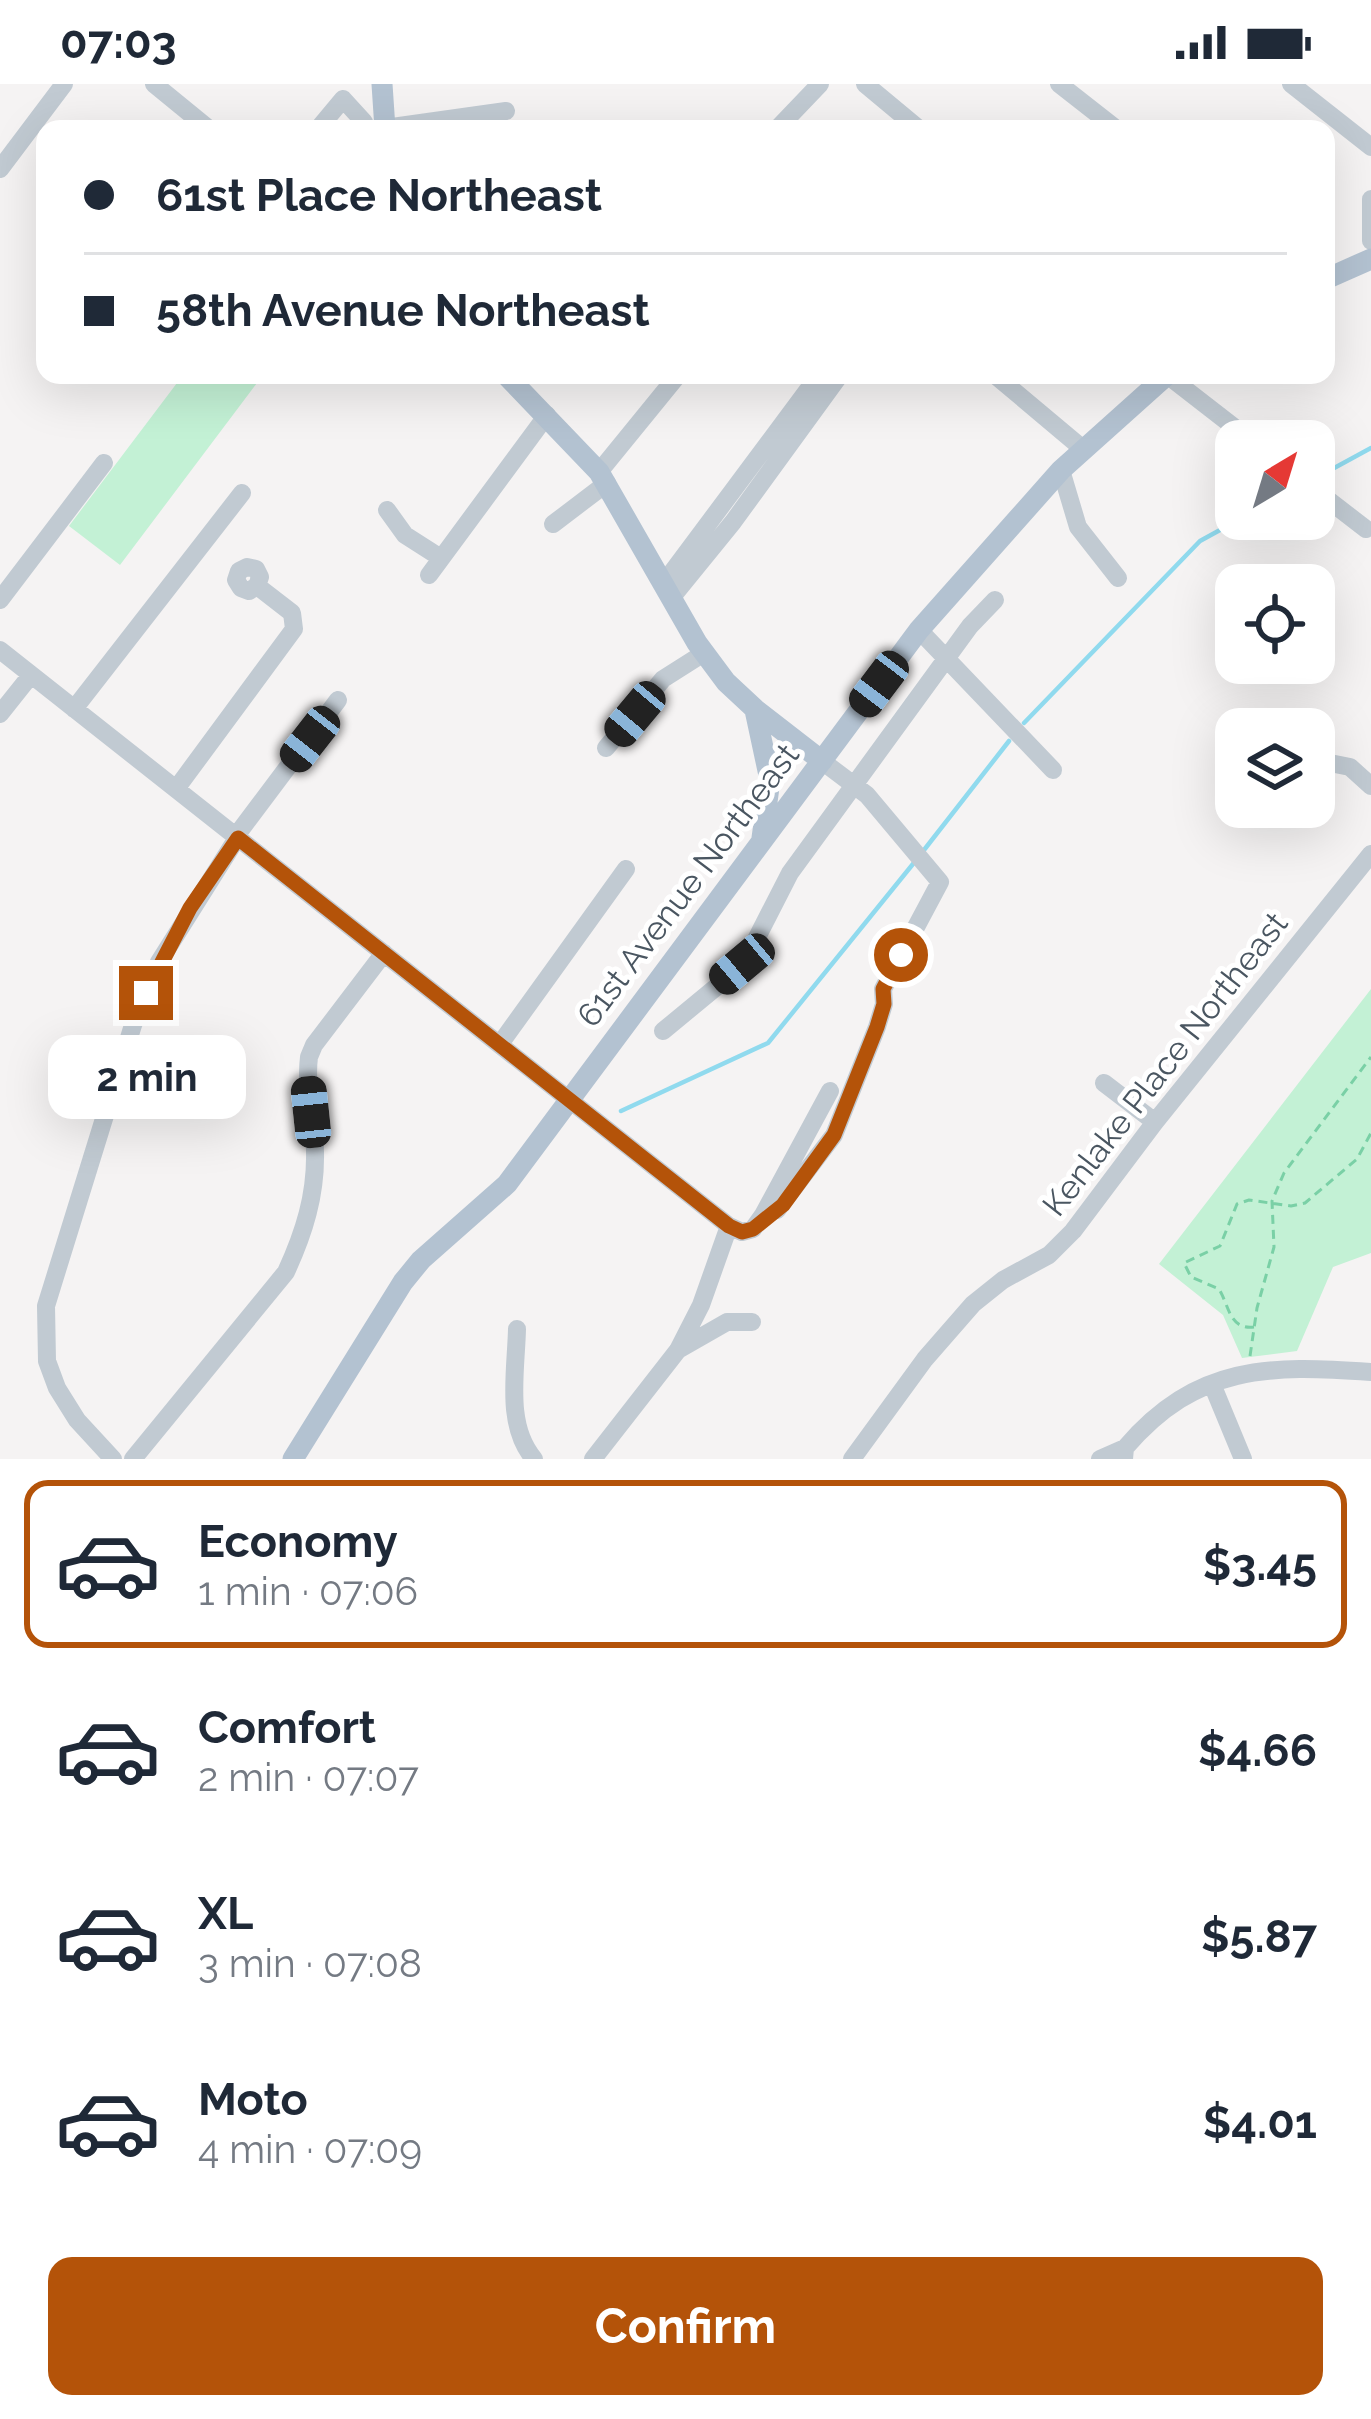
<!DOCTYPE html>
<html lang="en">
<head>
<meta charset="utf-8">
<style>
	:root { --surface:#fff; --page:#f6f6f7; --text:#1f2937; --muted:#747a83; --line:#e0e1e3; --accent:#b45309 }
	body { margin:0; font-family:Raleway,sans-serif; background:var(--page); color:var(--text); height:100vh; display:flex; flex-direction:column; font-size:45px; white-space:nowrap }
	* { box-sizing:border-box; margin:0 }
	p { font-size:39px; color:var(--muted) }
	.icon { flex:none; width:66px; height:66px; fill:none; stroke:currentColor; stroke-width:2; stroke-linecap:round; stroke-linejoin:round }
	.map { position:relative; height:1375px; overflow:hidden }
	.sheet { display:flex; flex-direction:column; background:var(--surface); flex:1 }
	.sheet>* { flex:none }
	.banner { position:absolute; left:36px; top:36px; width:1299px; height:264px; border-radius:24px; box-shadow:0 12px 48px #0002; display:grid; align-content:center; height:264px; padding:0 48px; background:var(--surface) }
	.needle { width:78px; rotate:38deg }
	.fabs { position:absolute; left:1215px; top:336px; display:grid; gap:24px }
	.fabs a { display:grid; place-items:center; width:120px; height:120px; border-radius:24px; background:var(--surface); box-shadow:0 12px 48px #0002; font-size:60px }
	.end { position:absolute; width:54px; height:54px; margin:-27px; border:15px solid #b45309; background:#fff; box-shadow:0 0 0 6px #fff }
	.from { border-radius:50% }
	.bubble { position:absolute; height:84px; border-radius:24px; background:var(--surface); box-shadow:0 12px 48px #0002; font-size:39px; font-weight:700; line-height:84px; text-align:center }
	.car { position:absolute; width:36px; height:72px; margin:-36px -18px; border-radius:15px; box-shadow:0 0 9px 3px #0007; background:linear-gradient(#222 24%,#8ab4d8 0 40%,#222 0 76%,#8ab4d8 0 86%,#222 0) }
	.banner b { display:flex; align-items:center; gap:42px; height:114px; font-size:45px }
	.banner b+b { border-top:3px solid var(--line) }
	.banner i { width:30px; height:30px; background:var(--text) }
	ul { padding:21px 0 0; list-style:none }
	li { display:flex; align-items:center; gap:36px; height:168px; margin:0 24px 18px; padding:0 24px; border:6px solid transparent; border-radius:24px }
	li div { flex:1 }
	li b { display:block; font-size:45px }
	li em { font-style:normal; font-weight:700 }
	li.active { border-color:var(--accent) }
	li>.icon { width:108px; height:108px; stroke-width:1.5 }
	.action { display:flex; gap:24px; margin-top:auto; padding:24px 48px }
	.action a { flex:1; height:138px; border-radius:24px; background:var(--accent); color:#fff; font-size:48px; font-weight:700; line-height:138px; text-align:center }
	.status { display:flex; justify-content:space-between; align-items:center; height:84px; padding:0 60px; background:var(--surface); direction:ltr }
	.status svg { height:33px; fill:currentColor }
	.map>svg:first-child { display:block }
</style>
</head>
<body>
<div class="status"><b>07:03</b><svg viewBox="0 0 49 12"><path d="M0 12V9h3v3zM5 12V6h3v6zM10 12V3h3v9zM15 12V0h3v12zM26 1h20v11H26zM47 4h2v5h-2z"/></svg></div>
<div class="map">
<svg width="1371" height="1375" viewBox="0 0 1371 1375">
	<rect width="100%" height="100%" fill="#f5f3f3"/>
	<path fill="#c3f1d5" d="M183,291h80l-143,190 -51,-39z
		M1371,905v264l-38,14 -36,84 -55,7 -19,-43 -64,-51z"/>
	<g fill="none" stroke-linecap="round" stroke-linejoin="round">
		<path stroke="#90daee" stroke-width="4.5" d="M1314,395l57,-31
			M1024,639l176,-182 40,-22
			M924,766l85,-109
			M621,1027l147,-68 149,-184"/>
		<path stroke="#7ad0a6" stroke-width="3" stroke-dasharray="9 6" stroke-linecap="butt" d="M1254,1243c-25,3 -25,-22 -35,-38l-28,-12 -7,-14 36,-17 17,-42 12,-4 42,6 14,-3 52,-44 14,-26
			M1250,1272l7,-48 17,-61 -2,-46 12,-28 87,-116"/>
		<path stroke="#c1cad2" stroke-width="18" d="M154,0l55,45
			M865,0l54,45
			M1059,0l55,43
			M1291,0l80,63
			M385,44l121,-17
			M318,45l25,-30 21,23
			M777,45l43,-45
			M0,85l64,-85
			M1371,115v42
			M995,291l88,74
			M1167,291l85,66
			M1061,386l17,57 40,51
			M599,388l79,-97
			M1314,405l52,40
			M387,426l18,25 36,23
			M553,440l54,-41
			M429,491l118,-160
			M664,499l155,-208
			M672,513l61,-75 107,-147
			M0,516l104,-137
			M919,546l134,140
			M0,566l729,576 13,6 11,-3 10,-14 67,-124
			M74,625l168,-216
			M0,630l31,-39
			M606,664l57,-69 41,-26
			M1320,677l30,6 21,19
			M176,705l118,-160 -2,-16 -35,-27 -8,5 -8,-3 -5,-8 3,-9 8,-4 9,2 4,8 -3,9
			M236,752l102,-136
			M663,947l80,-66 47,-92 180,-247 25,-26
			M500,960l126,-175
			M1104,999l51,39
			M777,1126l57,-75 43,-108 7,-23 -1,-15 57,-107 -73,-87 -45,-34
			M517,1245c-1,43 -12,96 17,130
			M678,1266l49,-28h25
			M1212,1300l31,75
			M1125,1364c72,-84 144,-83 246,-76
			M113,1375l-36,-39 -20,-32 -10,-27 -1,-55 87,-281 26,-63 78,-124
			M133,1375l153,-187c18,-39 30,-77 29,-120 0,-32 -10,-63 -6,-95l5,-12 70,-92
			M593,1375l85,-109 23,-45 28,-79
			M852,1375l73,-100 48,-55 30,-24 46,-25 24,-24 82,-109 216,-268
			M1100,1375l25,-11 -1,11"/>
		<path stroke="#b3c2d1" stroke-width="21" d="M382,0l3,45
			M1326,195l45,-20
			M506,291l93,97 98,171 29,39 29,27 67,52
			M755,626l15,70 -8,58
			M293,1375l110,-177 18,-22 86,-76 412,-554 142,-160 106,-95"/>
	</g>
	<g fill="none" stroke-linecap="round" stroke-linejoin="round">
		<path stroke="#b45309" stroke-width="15" d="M146,909l44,-85 48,-70 491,388 13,6 11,-3 30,-24 51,-70 43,-108 7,-23 -1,-15 18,-34"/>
	</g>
	<g text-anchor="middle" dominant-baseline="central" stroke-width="10" stroke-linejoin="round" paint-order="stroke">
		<g font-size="33" fill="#4a5661" stroke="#fff">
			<text transform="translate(688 801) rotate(-53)">61st Avenue Northeast</text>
			<text transform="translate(1165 980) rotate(-52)">Kenlake Place Northeast</text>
		</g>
	</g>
</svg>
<div class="fabs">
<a><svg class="needle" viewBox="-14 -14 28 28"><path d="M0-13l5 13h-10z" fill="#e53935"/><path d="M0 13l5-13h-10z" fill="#747a83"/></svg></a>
<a><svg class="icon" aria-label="locate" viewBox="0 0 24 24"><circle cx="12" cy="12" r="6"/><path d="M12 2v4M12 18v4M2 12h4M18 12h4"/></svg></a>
<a><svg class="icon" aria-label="layers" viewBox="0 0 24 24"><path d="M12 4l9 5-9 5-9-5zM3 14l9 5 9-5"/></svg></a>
</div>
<i class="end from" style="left:901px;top:871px"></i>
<i class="end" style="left:146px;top:909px"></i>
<div class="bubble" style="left:48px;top:951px;width:198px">2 min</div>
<i class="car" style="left:879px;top:600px;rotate:217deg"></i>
<i class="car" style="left:635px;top:630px;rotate:220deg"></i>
<i class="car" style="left:310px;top:655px;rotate:218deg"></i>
<i class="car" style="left:742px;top:880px;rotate:230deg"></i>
<i class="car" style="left:311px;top:1028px;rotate:354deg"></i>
<div class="banner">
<b><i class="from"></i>61st Place Northeast</b>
<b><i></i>58th Avenue Northeast</b>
</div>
</div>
<section class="sheet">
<ul>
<li class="active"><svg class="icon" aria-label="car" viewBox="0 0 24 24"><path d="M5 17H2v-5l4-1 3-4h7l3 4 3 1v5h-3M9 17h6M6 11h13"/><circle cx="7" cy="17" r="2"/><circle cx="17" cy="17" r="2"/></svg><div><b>Economy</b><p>1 min · 07:06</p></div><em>$3.45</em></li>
<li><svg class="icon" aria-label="car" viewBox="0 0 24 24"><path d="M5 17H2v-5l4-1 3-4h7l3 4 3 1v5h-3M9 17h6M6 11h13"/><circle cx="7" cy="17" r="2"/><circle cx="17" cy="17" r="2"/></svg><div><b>Comfort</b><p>2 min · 07:07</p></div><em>$4.66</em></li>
<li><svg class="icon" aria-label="car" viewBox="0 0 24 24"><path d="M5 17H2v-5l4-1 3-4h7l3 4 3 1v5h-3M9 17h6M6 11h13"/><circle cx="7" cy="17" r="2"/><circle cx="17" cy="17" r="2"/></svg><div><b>XL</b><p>3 min · 07:08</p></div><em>$5.87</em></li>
<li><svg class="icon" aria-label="car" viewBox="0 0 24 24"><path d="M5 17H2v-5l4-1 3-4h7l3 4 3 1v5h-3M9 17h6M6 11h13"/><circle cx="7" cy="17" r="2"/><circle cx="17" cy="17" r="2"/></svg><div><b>Moto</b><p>4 min · 07:09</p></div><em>$4.01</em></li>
</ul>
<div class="action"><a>Confirm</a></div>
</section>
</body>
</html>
